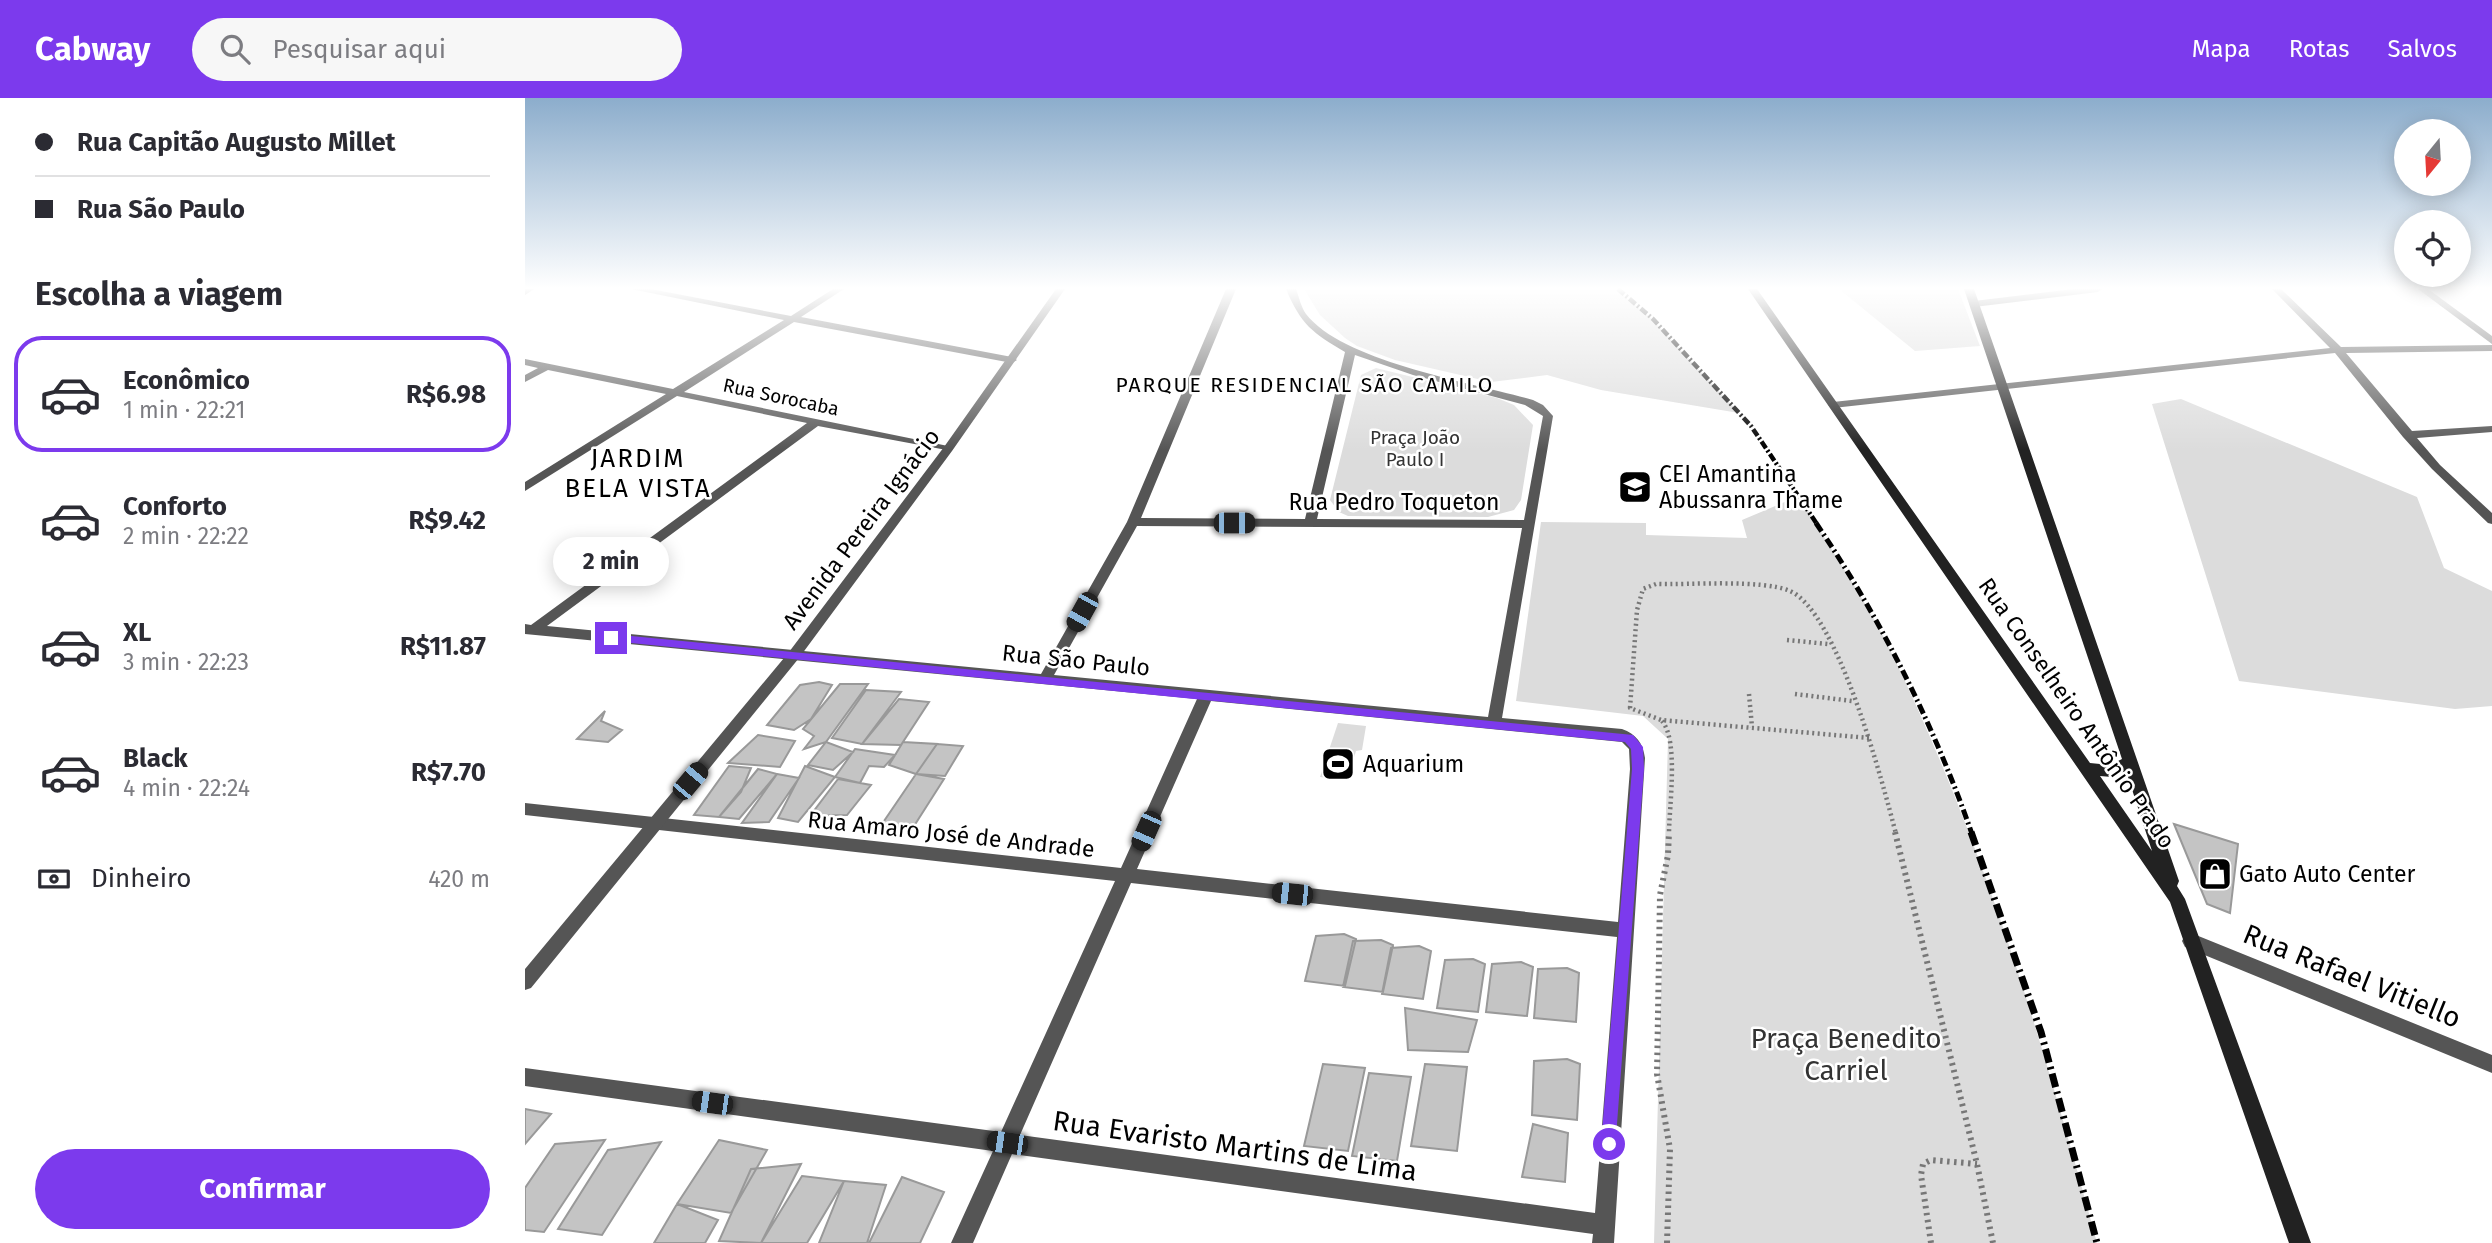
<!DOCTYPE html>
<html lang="pt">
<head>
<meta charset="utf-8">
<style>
	:root { --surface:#fff; --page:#f7f7f7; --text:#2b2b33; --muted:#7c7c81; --line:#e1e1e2; --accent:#7c3aed }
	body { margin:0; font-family:"Fira Sans",sans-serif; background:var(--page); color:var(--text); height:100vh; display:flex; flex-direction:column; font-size:26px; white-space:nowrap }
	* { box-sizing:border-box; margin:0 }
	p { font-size:23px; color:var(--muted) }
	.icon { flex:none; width:38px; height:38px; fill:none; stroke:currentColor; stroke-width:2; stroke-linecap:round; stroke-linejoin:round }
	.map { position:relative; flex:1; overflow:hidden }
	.sheet { display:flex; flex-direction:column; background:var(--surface); width:525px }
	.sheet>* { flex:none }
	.banner { display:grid; align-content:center; height:154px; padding:0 35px; background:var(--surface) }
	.needle { width:46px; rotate:198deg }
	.buttons { position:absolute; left:1869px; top:21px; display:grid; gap:14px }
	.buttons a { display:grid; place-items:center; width:77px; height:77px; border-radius:50%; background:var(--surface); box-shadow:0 4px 18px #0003; font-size:35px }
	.end { position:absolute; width:32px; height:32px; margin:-16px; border:9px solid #7c3aed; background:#fff; box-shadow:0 0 0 4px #fff }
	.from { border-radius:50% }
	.bubble { position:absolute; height:49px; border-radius:24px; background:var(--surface); box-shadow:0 4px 18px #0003; font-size:23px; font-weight:700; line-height:49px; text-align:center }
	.car { position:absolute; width:21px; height:42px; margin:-21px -10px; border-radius:9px; box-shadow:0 0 5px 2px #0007; background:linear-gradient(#222 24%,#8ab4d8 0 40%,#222 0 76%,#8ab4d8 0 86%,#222 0) }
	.banner b { display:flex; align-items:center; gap:24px; height:66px; font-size:26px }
	.banner b+b { border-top:2px solid var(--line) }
	.banner i { width:18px; height:18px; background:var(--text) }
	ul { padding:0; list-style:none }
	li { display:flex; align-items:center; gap:21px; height:116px; margin:0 14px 10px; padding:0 21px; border:4px solid transparent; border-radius:28px }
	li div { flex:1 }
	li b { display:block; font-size:26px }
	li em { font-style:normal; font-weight:700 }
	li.selected { border-color:var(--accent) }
	li>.icon { width:63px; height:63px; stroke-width:1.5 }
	h2 { padding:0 35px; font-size:32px; line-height:84px }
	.pay { display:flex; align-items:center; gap:18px; height:77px; padding:0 35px; font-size:26px }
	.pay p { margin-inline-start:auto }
	.action { display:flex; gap:14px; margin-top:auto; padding:14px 35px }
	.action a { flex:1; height:80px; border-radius:42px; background:var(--accent); color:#fff; font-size:28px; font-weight:700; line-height:80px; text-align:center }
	header { display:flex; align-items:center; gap:42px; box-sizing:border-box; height:98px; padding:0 35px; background:var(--accent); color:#fff }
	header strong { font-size:33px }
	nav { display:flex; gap:38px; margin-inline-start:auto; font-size:24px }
	.search { width:490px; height:63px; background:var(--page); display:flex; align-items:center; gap:18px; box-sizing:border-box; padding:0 24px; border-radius:38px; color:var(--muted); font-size:26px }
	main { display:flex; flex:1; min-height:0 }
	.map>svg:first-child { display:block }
</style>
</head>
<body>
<header>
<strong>Cabway</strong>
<div class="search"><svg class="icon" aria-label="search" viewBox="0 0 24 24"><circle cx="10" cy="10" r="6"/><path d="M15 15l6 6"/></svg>Pesquisar aqui</div>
<nav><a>Mapa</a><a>Rotas</a><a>Salvos</a></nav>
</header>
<main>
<section class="sheet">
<div class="banner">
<b><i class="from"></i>Rua Capitão Augusto Millet</b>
<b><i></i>Rua São Paulo</b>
</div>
<h2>Escolha a viagem</h2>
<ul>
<li class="selected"><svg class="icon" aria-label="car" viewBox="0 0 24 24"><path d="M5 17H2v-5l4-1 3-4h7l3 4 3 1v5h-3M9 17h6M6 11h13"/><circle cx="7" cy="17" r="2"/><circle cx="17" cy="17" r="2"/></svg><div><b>Econômico</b><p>1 min · 22:21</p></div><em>R$6.98</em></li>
<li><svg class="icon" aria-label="car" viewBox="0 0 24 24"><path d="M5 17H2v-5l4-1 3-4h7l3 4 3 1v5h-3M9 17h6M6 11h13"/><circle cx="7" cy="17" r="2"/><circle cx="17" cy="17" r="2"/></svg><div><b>Conforto</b><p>2 min · 22:22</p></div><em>R$9.42</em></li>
<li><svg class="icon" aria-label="car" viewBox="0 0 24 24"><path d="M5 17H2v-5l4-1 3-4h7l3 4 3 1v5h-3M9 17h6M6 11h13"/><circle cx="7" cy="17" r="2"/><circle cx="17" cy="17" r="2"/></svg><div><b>XL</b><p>3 min · 22:23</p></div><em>R$11.87</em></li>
<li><svg class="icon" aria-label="car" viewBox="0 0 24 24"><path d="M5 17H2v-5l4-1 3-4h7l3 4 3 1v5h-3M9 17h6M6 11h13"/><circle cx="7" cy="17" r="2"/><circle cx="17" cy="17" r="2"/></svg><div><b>Black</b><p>4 min · 22:24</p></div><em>R$7.70</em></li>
</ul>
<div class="pay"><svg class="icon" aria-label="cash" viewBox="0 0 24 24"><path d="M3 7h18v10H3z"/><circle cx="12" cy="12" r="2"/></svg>Dinheiro<p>420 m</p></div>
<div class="action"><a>Confirmar</a></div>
</section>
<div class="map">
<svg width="1967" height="1145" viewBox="0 0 1967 1145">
	<rect width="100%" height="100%" fill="#fff"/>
	<path fill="#dcdcdc" d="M779,191h311l36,29 88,95 -138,-23 -54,-15 -56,7 -96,-22 -38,-14 -12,-8 -25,-23z
		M1314,191h119l22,57 -65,5z
		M851,270l121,30 17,7 19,20 -12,75 -7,10 -26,7 -140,-1 -9,-4 -9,-12 31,-125z
		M1656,301l236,98 27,71 48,23v115l-37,3 -216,-28 -87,-277z
		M1274,398c31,53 68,105 94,160 91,188 150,386 204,587h-443l14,-504 -25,-23 -127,-15 25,-179 105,1v12l101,3 -5,-18z
		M813,625l28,3 -4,24 -6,1 -9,29 -27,-3z"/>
	<path fill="#c4c4c4" stroke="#999" stroke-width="2" d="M294,584l13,3 -21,34 -17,11 -27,-5 33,-40z
		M315,586h28l-42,58 -22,7 10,-13 -11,-7z
		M341,592l35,2 -39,52 -30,-6z
		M374,601l30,3 -28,43 -39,-1z
		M80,613l-4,10 21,9 -14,12 -31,-3z
		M233,637l37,6 -15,26 -52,-4z
		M301,644l27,10 -20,18 -25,-5z
		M378,644l34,2 -21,30 -27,-9z
		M412,646l26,2 -18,30 -29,-2z
		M330,651l40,6 -11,12 -15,-1 -9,17 -25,-6z
		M204,668l22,2 -10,24 -22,25 -25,-2z
		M280,668l30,11 -37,45 -20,-4z
		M233,671l19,5 -38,45 -20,-2z
		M252,676l22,4 -30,44 -27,1z
		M391,676l28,5 -30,47 -34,1z
		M313,681l33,6 -24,30 -37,1z
		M1649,726l64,20 -8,69 -23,-9z
		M819,836l12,5 -11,47 -40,-5 11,-45z
		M856,842l12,5 -10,47 -40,-5 10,-46z
		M894,848l12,5 -8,48 -41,-5 9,-46z
		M948,861l12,5 -7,48 -41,-4 8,-48z
		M996,864l12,5 -6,49 -41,-4 6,-48z
		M1042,870l12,5 -3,49 -42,-4 4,-49z
		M880,910l72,12 -9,32 -60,-2z
		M1042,961l13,5 -3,56 -45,-5 2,-54z
		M798,966l42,4 -17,83 -44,-5z
		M900,966l42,3 -10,84 -46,-5z
		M844,975l42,4 -14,84 -45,-5z
		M0,1011l26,5 -26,30z
		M1008,1026l35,9 -3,49 -43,-5z
		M80,1042l-61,92 -19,-2v-42l30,-44z
		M194,1042l48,10 -36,63 -54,-9z
		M136,1044l-59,93 -44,-6 50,-79z
		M276,1066l-40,79 -42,-2 32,-72z
		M277,1078l42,5 -37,62h-46z
		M377,1079l42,15 -24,51h-51z
		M319,1083l42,4 -19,58h-48z
		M152,1106l41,16 -13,23h-51z"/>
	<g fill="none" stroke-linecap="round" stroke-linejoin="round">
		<path stroke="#777" stroke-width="4.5" stroke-dasharray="2 3.5" stroke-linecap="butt" d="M1262,542l41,4
			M1224,596l3,33
			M1270,596l57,7
			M1137,623c17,20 7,86 7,113
			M1344,640l-208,-18 -31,-12 7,-98 6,-21 13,-5c33,1 106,-5 134,7 48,21 93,193 106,243"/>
		<path stroke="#777" stroke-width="6" stroke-dasharray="2.5 4.5" stroke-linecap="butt" d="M1370,734l82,332 16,79
			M1142,1145l3,-94 -13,-75 3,-179 8,-40 1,-23
			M1406,1145l-10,-68 2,-11 8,-4 46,4"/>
		<path fill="#555" fill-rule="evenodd" d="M106,191h20l140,27 42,-27h11l-43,28 211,40 5,3 -5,3 -218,-41 -110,70 264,54 4,1v4l-134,-25 -271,200 494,48 86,-152 99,-233h10l-95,229 164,1 40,-167c-32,-19 -44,-27 -59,-63h10c3,8 5,18 10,25 37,48 168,69 227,86l10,5 10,11 -51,302 120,11c14,5 21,14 23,29l-31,485h-22l1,-9 -581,-80 -39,89h-22l42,-92 -468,-65v-18l476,64 114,-251 -590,-66v-12l596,65 76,-169 -672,-65v-10l6,1 276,-202 -130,-27 -152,95v-9l141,-88 -118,-24 -23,12v-7l13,-7 -13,-3v-6l148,30 111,-69zM830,257l58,20 112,30 18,11 -19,104 -207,-1zM612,428l385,2 -34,189 -434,-42zM686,603l411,41 7,7 1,20 -12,153 -481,-53zM606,785l486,54 -22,276 -575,-78z
			M1548,191h29l-4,3 -124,15 -5,-3 5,-3z
			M1747,191h9l60,58 151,-2v6l-146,2 66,78 80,-5v6l-75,6 23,27 52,48v11l-4,-1 -56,-54 -29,-32 -68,-84 -502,55 -5,-3 5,-3 497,-54z
			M1893,191h10l64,47v8z
			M1666,835l301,122v18l-307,-126 -3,-6 3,-6z"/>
		<path fill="#555" fill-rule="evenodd" d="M531,191h9l-113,162 -153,207 -268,330 -6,2v-21l264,-317 155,-205z"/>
		<path fill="#222" fill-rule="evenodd" d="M0,191h9l-9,6z
			M1223,191h9l333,474 20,2 12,-6 -158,-470h10l205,592 -2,5 8,13 126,344h-22l-119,-341zM1601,673l26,80 -52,-75 12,1z"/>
		<path stroke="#000" stroke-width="4.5" stroke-dasharray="8 2.5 2 2.5" stroke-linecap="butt" d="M1093,191l35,30 98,107 66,98"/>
		<path stroke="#000" stroke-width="5" stroke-dasharray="10 3.5 2 3.5" stroke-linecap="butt" d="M1291,425c65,96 118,202 156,311"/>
		<path stroke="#000" stroke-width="7" stroke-dasharray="14 4.5 2.5 4.5" stroke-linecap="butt" d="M1446,734l70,200 56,211"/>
	</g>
	<linearGradient id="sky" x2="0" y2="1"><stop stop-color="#8cadcc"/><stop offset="0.54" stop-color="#fff"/><stop offset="1" stop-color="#fff" stop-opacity="0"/></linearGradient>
	<rect width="1967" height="352" fill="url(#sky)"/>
	<path fill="#7c3aed" d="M86,536l1022,101 10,12 1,22 -29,381h-11l-3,-6 31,-375 -1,-20 -6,-7 -1014,-101 -5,-3z"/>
	<defs>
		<symbol id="school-square" viewBox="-11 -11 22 22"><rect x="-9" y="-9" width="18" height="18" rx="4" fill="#000" stroke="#fff"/><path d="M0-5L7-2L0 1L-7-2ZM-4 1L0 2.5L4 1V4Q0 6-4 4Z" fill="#fff"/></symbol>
		<symbol id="stadium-square" viewBox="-11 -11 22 22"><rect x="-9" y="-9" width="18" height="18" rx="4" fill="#000" stroke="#fff"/><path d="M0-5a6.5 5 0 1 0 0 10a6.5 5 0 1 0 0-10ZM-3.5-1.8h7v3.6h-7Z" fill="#fff"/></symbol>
		<symbol id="shop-square" viewBox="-11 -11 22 22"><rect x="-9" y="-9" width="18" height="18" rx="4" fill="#000" stroke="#fff"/><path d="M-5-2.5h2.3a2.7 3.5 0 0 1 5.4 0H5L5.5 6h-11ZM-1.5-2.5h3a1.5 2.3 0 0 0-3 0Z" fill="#fff"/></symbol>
	</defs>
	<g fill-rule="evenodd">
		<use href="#school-square" x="1091" y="370" width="38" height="38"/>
		<use href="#stadium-square" x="794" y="647" width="38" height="38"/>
		<use href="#shop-square" x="1671" y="757" width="38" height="38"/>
	</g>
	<g text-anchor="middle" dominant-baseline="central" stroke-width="5" stroke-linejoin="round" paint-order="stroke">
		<g font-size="19" fill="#000" stroke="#fff">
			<text transform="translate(256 299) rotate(12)">Rua Sorocaba</text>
		</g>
		<g font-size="19" fill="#333" stroke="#fff">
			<text x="890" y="339">Praça João<tspan x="890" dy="22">Paulo I</tspan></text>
		</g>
		<g font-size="21" letter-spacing="2" fill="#000" stroke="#fff">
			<text x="780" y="287">PARQUE RESIDENCIAL SÃO CAMILO</text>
		</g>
		<g font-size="23" fill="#000" stroke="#fff" text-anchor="start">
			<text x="1134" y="376">CEI Amantina<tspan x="1134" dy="26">Abussanra Thame</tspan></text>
			<text x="838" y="666">Aquarium</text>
			<text x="1714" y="776">Gato Auto Center</text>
		</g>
		<g font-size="23" fill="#000" stroke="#fff">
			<text x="869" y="404">Rua Pedro Toqueton</text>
			<text transform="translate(336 431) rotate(-53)">Avenida Pereira Ignácio</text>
			<text transform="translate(551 562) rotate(6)">Rua São Paulo</text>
			<text transform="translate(1552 615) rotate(55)">Rua Conselheiro Antônio Prado</text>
			<text transform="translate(426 736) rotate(6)">Rua Amaro José de Andrade</text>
		</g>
		<g font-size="26" letter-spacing="2" fill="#000" stroke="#fff">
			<text x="113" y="360">JARDIM<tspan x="113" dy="30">BELA VISTA</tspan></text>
		</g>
		<g font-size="28" fill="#000" stroke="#fff">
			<text transform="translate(1827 878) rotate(22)">Rua Rafael Vitiello</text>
			<text transform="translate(710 1048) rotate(8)">Rua Evaristo Martins de Lima</text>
		</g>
		<g font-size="28" fill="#333" stroke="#fff">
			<text x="1321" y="940">Praça Benedito<tspan x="1321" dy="32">Carriel</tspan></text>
		</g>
	</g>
</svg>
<div class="buttons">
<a><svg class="needle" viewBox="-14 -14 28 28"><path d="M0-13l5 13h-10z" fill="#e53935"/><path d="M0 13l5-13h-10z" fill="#7c7c81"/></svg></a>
<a><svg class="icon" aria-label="locate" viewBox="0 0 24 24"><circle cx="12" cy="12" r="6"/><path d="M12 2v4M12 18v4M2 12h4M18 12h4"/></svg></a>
</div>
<i class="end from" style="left:1084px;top:1046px"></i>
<i class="end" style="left:86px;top:540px"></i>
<div class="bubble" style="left:28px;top:439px;width:116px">2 min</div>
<i class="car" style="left:709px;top:425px;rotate:90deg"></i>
<i class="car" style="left:557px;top:514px;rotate:209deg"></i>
<i class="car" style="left:165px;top:683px;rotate:40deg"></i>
<i class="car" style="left:621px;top:733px;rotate:204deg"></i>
<i class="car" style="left:767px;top:796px;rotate:276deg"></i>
<i class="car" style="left:187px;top:1005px;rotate:278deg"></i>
<i class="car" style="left:482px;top:1045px;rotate:278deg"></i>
</div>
</main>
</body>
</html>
